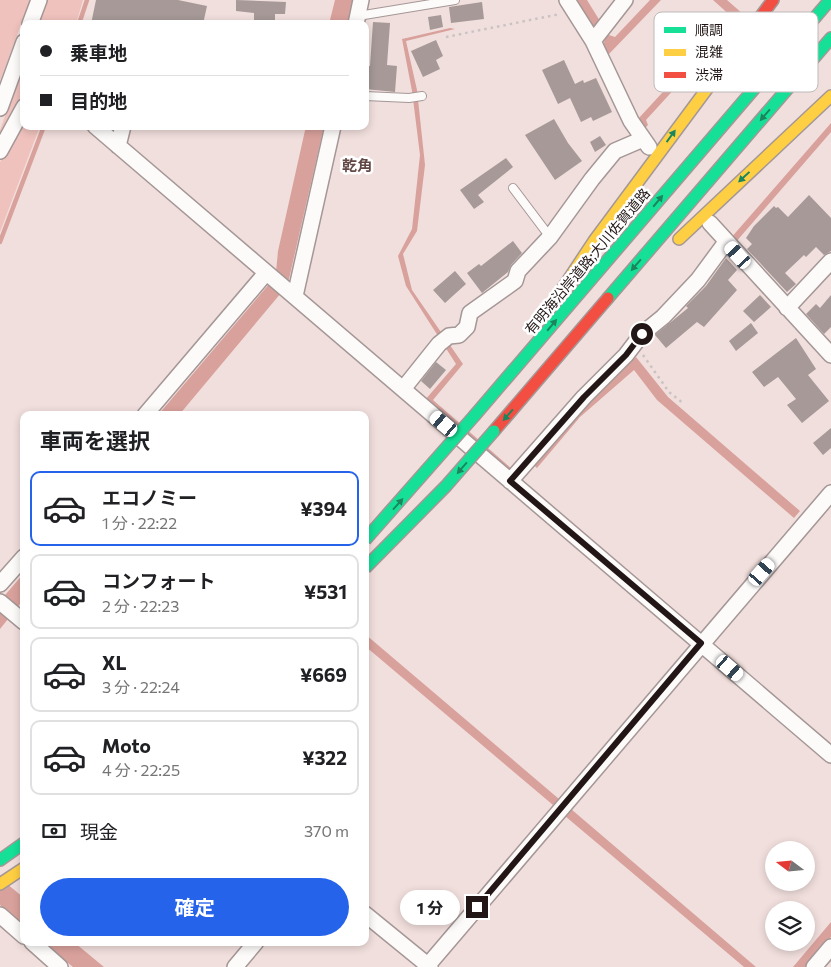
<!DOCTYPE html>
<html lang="ja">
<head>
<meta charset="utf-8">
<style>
	:root { --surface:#fff; --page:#f2f2f2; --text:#202124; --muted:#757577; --line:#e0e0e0; --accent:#2563eb }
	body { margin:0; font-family:Commissioner,"Noto Sans JP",sans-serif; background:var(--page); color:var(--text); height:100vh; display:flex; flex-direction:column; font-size:19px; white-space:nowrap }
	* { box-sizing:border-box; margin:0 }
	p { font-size:16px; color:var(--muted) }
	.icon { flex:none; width:28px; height:28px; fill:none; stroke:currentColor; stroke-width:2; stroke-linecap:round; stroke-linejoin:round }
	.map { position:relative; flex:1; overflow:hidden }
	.sheet { position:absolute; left:20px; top:411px; width:349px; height:535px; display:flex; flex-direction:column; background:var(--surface); border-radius:10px; box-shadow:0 2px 8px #0003 }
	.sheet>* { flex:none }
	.top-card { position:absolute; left:20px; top:20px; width:349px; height:110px; border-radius:10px; box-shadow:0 2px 8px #0003; display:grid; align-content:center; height:110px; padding:0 20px; background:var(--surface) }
	.needle { width:32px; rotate:286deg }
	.buttons { position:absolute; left:765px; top:841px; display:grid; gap:10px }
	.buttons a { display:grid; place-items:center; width:50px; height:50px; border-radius:50%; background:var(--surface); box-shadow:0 2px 8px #0003; font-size:25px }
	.end { position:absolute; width:22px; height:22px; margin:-11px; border:6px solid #221716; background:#fff; box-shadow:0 0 0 2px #fff }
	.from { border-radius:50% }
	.bubble { position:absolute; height:35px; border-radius:18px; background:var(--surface); box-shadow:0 2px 8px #0003; font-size:16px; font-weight:700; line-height:35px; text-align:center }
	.car { position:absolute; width:15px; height:30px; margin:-15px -8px; border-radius:6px; box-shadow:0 0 4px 1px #0007; background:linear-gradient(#fff 24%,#345 0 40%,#fff 0 76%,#345 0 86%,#fff 0) }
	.top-card b { display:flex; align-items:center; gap:18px; height:48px; font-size:19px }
	.top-card b+b { border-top:1px solid var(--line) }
	.top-card i { width:12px; height:12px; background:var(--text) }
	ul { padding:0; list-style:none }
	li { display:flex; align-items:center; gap:15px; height:75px; margin:0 10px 8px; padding:0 10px; border:2px solid var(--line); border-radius:10px }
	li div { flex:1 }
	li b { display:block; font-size:19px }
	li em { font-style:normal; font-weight:700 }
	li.active { border-color:var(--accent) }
	li>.icon { width:45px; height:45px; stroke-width:1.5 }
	h2 { padding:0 20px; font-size:22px; line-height:60px }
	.pay { display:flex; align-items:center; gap:12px; height:55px; padding:0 20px; font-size:19px }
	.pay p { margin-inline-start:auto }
	.cta { display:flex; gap:10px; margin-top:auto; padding:10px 20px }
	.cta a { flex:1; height:58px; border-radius:30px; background:var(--accent); color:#fff; font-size:20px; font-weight:700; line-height:58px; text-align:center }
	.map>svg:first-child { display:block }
</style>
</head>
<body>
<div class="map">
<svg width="831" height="967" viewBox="0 0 831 967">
	<rect width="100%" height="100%" fill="#f1dfdd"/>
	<path fill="#f0c2bd" d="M0,0h30l-30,81z
		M46,0h37l-7,24h-38z
		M24,63v35l-24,42v-10z
		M24,117v9h16l-40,106v-70z"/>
	<path fill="#d9a19c" d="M335,0h18l-5,24h-19z
		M575,0h12l13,21 -3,5h-6z
		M650,0h11l-52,54 -6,-5 2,-12 4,-2 6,2z
		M713,0h14l16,14 -97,106 2,5 -5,5 -5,-11 94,-102z
		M450,28l5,1 -49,12 11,49 8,75 -8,66 -14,23 9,36 51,74 -30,36 79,69 -3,3 -84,-72 31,-36 -50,-78 -8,-30 14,-27 8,-74 -8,-64 -10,-52z
		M831,123v9l-96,111 -5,-4z
		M306,126h18l-35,153 -8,14 -102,122h-21l112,-132 6,-11 2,-21z
		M636,357l32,40 132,114 -6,7 -137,-118 -23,-30 -54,47 -43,51 -5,-5 44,-49z
		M24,573v26l-24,30v-28z
		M365,634l194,165 -6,6 -188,-159z
		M571,809l185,158h-12l-179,-151z
		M0,878l24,20v27l-24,-20z
		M831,922v15l-26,30h-12z
		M44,943h31l29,24h-31z"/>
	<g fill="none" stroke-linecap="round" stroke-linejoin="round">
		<path stroke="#d9a19c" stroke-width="4.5" d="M79,24l8,-24
			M0,242l44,-116"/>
	</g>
	<path fill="#a69997" d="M96,0h82l29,6 -4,18h-112z
		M236,0l50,2 -1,12h-10v10h-21v-11l-18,-2z
		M482,2l2,17 -33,4 -2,-16z
		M441,15l2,12 -13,3 -2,-13z
		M373,22l17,1 -3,42 10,1 -2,26 -30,-3v-23h5z
		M436,40l7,16 -7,4 4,9 -17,8 -12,-26z
		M564,60l11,24 8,-4 1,3 12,-5 16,34 -19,9 -2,-4 -10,5 -11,-24 -12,6 -16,-34z
		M554,119l14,24 14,18 -27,19 -30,-45z
		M600,136l6,9 -11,7 -5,-10z
		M506,158l7,9 -35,28 6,7 -10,7 -14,-19z
		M809,195l22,23v33l-7,4 -8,-8 -10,10 -2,-2 -19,18 11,11 -9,8 -40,-43 5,-5 -6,-6 8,-12 20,-20 2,2 2,-1 10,10z
		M513,241l9,12 -11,12 -3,7 -26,21 -15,-20 12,-9 2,2z
		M726,258l11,12 -9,10 9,10 -33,37 -7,-5 -31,26 -11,-13 33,-27 -2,-2 20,-20z
		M455,271l11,13 -21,19 -12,-13z
		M760,295l11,12 -17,15 -11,-11z
		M831,295v32l-7,7 -18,-20 10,-10 4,4z
		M751,323l7,10 -22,18 -7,-10z
		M796,338l20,31 -8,6 21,26 -27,22 -15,-18 9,-6 -18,-22 -14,10 -12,-15z
		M436,362l10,8 -16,19 -9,-8z
		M831,428v20l-8,7 -10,-12z"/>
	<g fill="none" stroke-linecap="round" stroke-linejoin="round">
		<defs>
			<path id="lane" d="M358,16l97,-16
				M365,96l44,2 13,-2
				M513,188l37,49"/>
			<path id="street" d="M567,0l26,41 38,80 18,26
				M30,24l9,-24
				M356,24l5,-24
				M593,41l32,-41
				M0,108l24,-66
				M95,126l736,629
				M118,146l5,-20
				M0,151l24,-44
				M710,223l121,132
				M295,296l38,-170
				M787,308l44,-47
				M403,389l36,-45 10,-8 10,-1 8,-8 3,-14 45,-32 3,-10 32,-34 42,-58 23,-28 28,-12
				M145,415l121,-142
				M510,481l74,-84 42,-42 16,-21 21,-17 35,-37 28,-38
				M0,584l24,-27
				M0,602l24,20
				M365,914l65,53
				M0,915l24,21
				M32,942l28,25
				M428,965l403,-472
				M235,967l21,-25
				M814,967l17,-20"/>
			<path id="fast" d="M608,298l223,-260
				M475,415l355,-415
				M0,860l24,-17"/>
			<path id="slow" d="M679,239l152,-143
				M557,297l37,-56 124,-167
				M0,884l24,-16"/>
			<path id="jam" d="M718,74l55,-74
				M494,431l114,-133"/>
		</defs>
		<use href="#lane" stroke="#a49796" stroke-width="10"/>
		<use href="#street" stroke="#a49796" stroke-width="18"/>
		<use href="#fast" stroke="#a49796" stroke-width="14"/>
		<use href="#slow" stroke="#a49796" stroke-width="14"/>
		<use href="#jam" stroke="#a49796" stroke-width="14"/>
		<path stroke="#c9c3c2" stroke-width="2.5" stroke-dasharray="2.5 4" stroke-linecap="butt" d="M446,37l114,-23
			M643,355l26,37 15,12"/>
		<use href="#lane" stroke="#fdfafa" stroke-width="8"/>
		<use href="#street" stroke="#fdfafa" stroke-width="15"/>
		<use href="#fast" stroke="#16e098" stroke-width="11"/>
		<use href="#slow" stroke="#ffcf43" stroke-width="11"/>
		<use href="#jam" stroke="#f24e42" stroke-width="11"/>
		<defs>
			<path id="fast-bridge" d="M365,540l110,-125
				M365,568l81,-82 48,-55"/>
		</defs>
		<use href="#fast-bridge" stroke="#a49796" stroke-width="14" stroke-linecap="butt"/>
		<use href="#fast-bridge" stroke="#16e098" stroke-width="11"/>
	</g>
	<defs><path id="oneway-solid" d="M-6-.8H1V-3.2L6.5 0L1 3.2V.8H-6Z" transform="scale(1.25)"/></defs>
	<g fill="#1b865e">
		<use href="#oneway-solid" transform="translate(765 115) rotate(131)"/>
		<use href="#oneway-solid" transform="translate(671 136) rotate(-54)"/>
		<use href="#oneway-solid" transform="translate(744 177) rotate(137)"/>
		<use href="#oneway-solid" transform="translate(658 201) rotate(-50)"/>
		<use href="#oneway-solid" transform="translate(636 265) rotate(131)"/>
		<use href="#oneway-solid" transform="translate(552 325) rotate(-50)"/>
		<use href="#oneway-solid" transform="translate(508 415) rotate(131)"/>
		<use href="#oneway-solid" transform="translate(462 468) rotate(131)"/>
		<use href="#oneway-solid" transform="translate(398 504) rotate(-48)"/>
	</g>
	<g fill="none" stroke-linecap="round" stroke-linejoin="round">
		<path stroke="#221716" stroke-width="6" d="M477,907l224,-264 -191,-162 74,-84 42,-42 16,-21"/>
	</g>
	<g text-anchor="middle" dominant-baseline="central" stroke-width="5" stroke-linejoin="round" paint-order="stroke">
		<g font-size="14" fill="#221716" stroke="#fff">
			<text transform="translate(587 261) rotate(-50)">有明海沿岸道路;大川佐賀道路</text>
		</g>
		<g font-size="15" font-weight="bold" fill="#624845" stroke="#fff">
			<text x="357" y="165">乾角</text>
		</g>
	</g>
	<rect x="654" y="12" width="164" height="80" rx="8" fill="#fff" stroke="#bdb9b9" stroke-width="1"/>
	<rect x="664" y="27" width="22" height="6" fill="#16e098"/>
	<rect x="664" y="49" width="22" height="7" fill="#ffcf43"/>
	<rect x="664" y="72" width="22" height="6" fill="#f24e42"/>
	<g font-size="14" fill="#221716">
		<text x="695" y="35">順調</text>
		<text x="695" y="57">混雑</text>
		<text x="695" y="80">渋滞</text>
	</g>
</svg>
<div class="buttons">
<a><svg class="needle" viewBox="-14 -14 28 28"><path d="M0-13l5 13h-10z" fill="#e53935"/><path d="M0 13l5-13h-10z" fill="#757577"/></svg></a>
<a><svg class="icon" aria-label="layers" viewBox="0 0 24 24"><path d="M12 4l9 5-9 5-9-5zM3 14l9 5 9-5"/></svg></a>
</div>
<i class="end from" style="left:642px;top:334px"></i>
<i class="end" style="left:477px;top:907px"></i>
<div class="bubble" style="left:400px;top:890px;width:60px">1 分</div>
<i class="car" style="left:738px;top:255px;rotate:318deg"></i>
<i class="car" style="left:444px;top:424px;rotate:310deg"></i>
<i class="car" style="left:762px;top:572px;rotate:41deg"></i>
<i class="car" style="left:730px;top:668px;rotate:131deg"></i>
<div class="top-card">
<b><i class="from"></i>乗車地</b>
<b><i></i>目的地</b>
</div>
<section class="sheet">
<h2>車両を選択</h2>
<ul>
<li class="active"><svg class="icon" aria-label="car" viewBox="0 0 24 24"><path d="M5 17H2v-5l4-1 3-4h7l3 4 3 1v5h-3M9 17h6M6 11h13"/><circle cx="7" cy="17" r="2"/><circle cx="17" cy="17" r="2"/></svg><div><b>エコノミー</b><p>1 分 · 22:22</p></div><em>¥394</em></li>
<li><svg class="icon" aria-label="car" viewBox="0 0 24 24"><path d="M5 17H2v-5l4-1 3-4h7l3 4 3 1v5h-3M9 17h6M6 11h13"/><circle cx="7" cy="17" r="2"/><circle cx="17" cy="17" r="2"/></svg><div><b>コンフォート</b><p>2 分 · 22:23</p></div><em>¥531</em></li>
<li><svg class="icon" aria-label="car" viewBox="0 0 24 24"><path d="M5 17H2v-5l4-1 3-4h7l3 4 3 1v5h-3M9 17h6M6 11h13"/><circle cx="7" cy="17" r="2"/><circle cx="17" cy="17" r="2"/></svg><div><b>XL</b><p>3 分 · 22:24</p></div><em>¥669</em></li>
<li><svg class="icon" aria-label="car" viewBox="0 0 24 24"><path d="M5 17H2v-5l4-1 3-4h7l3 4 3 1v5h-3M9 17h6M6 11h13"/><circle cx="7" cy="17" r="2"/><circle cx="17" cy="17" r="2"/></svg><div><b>Moto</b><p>4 分 · 22:25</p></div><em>¥322</em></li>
</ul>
<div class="pay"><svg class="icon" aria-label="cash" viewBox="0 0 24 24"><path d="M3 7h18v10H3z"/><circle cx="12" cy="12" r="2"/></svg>現金<p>370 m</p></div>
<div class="cta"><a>確定</a></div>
</section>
</div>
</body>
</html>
